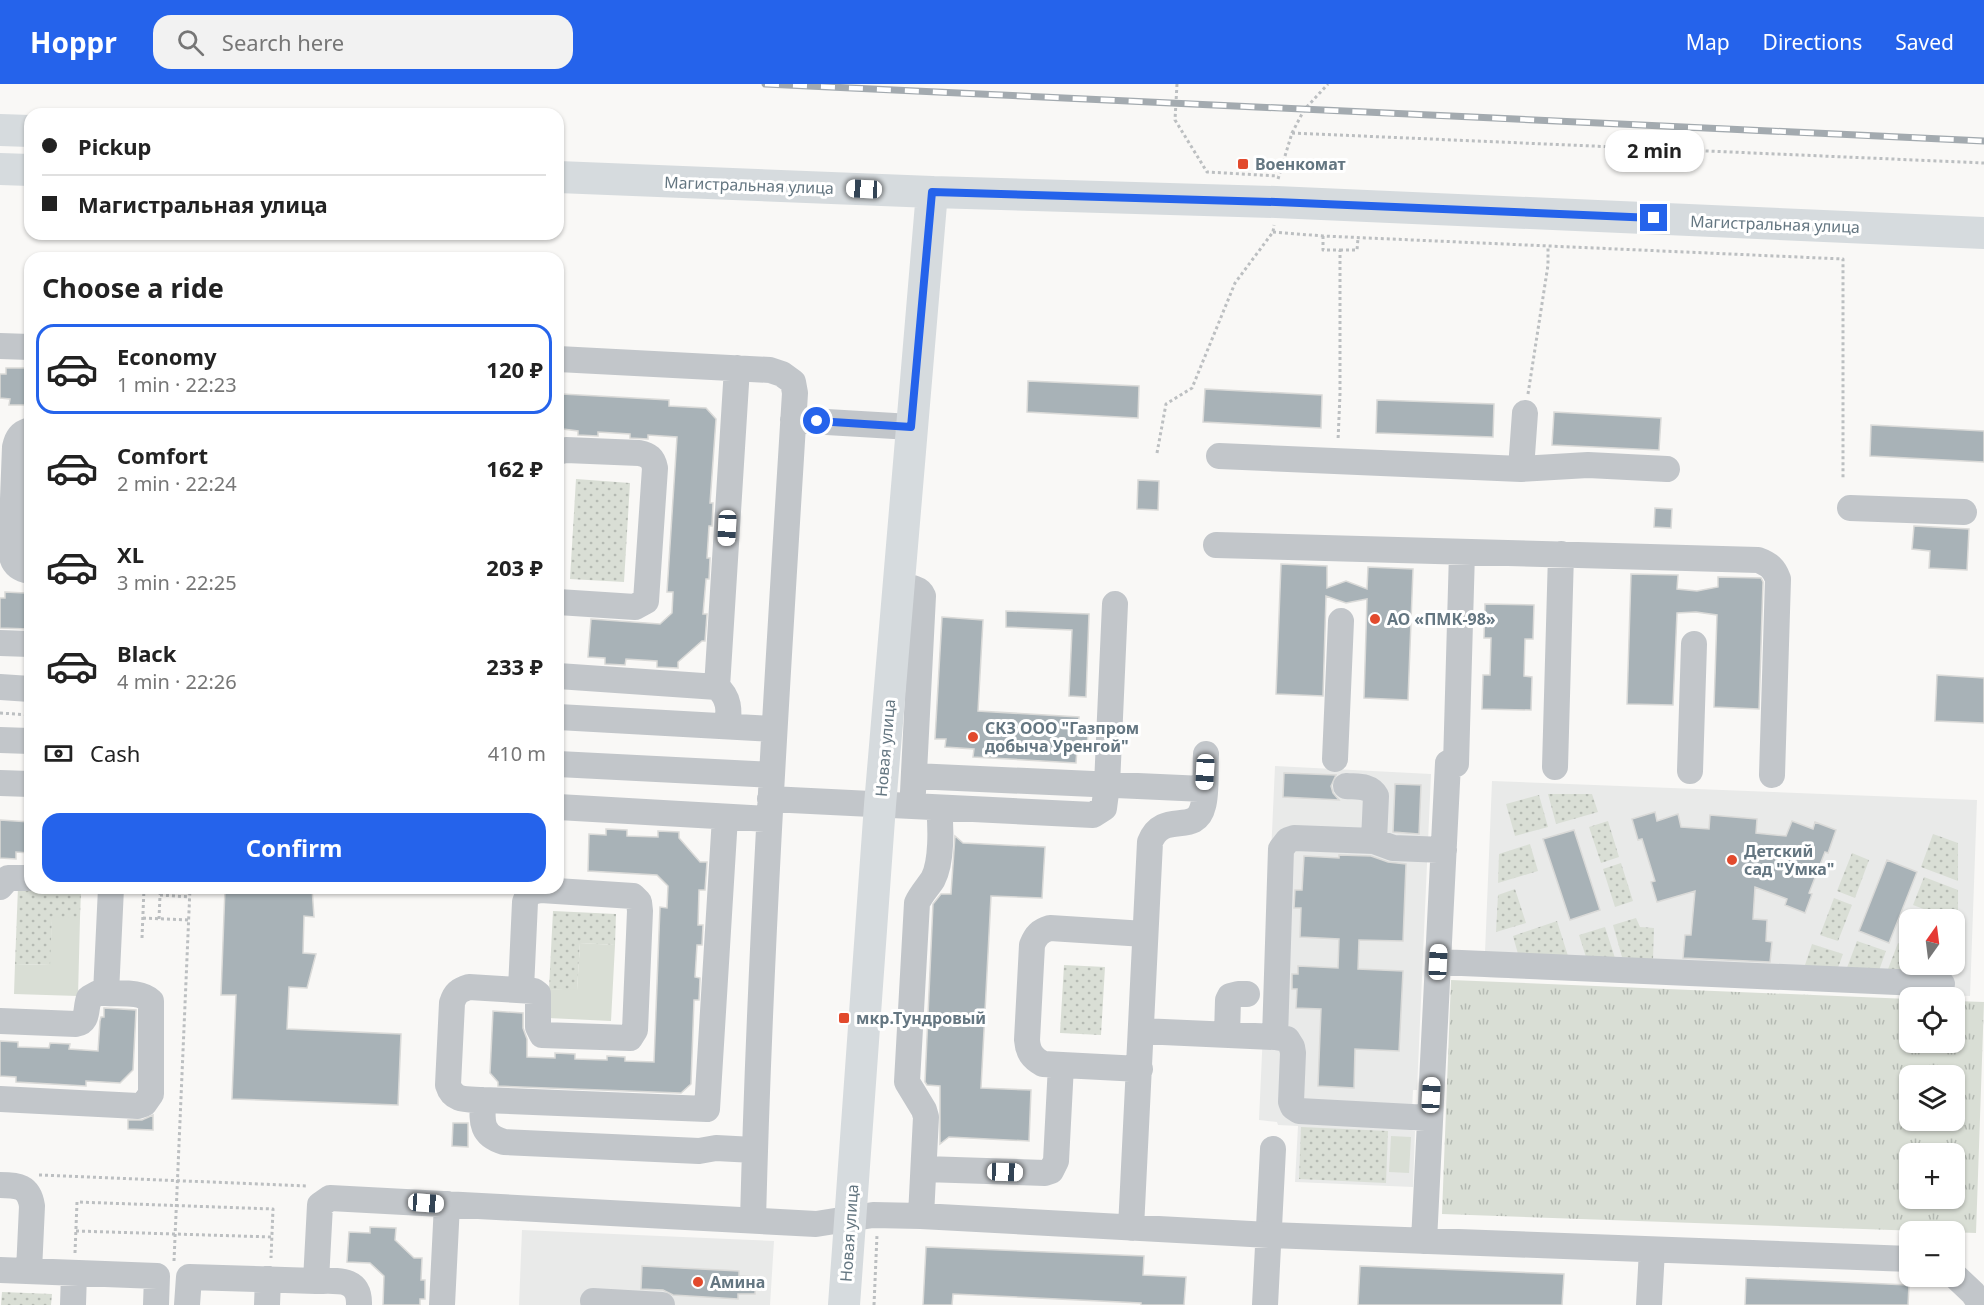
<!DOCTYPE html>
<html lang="en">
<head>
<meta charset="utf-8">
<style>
	:root { --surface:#fff; --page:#f2f2f2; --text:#222; --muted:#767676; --line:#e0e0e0; --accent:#2563eb }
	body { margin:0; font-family:"Noto Sans",sans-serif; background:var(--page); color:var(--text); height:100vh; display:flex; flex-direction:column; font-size:22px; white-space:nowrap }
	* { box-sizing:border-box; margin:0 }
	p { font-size:20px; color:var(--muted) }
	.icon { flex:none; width:33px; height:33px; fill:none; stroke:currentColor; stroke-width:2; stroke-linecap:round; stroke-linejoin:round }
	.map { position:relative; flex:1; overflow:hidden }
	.side { position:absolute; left:24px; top:168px; width:540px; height:642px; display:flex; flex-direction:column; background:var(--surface); border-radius:18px; box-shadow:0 2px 4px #0004 }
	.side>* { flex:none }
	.guide { position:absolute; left:24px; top:24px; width:540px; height:132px; border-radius:18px; box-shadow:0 2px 4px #0004; display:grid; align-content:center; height:132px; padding:0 18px; background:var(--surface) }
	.needle { width:39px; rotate:14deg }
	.controls { position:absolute; left:1899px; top:825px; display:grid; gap:12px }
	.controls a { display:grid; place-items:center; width:66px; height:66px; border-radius:12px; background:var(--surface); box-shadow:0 2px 4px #0004; font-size:30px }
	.end { position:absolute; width:27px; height:27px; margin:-14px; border:8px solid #2563eb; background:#fff; box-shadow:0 0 0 3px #fff }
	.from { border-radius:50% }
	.bubble { position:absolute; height:42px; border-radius:18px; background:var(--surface); box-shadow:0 2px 4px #0004; font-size:20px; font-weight:700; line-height:42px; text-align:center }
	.car { position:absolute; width:18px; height:36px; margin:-18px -9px; border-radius:8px; box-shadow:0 0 4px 2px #0007; background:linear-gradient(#fff 24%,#345 0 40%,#fff 0 76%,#345 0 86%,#fff 0) }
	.guide b { display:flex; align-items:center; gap:21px; height:57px; font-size:22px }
	.guide b+b { border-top:2px solid var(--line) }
	.guide i { width:15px; height:15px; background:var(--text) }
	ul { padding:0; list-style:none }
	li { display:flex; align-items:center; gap:18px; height:90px; margin:0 12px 9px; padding:0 6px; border:3px solid transparent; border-radius:18px }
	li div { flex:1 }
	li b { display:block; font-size:22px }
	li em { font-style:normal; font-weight:700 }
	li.selected { border-color:var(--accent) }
	li>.icon { width:54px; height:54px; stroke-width:1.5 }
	h2 { padding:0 18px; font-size:27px; line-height:72px }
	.pay { display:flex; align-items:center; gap:15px; height:66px; padding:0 18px; font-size:22px }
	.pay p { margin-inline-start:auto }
	.cta { display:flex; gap:12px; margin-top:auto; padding:12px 18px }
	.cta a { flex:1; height:69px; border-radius:18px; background:var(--accent); color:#fff; font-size:24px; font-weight:700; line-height:69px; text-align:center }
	header { display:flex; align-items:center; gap:36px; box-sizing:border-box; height:84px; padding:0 30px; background:var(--accent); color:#fff }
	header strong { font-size:28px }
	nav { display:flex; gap:33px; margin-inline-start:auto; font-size:21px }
	.search { width:420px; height:54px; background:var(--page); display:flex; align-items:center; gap:15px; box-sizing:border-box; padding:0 21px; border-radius:18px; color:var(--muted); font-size:22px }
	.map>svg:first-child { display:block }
</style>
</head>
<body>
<header>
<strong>Hoppr</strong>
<div class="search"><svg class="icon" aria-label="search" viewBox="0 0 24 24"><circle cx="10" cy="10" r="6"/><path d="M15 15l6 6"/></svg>Search here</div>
<nav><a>Map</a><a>Directions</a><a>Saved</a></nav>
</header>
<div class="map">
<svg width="1984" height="1221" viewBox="0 0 1984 1221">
	<defs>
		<pattern id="grass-tufts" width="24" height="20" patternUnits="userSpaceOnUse" patternTransform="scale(1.5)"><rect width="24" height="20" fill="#d9ded5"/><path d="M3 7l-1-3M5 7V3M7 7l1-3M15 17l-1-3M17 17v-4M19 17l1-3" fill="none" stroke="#b4b9b2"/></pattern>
		<pattern id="park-dots" width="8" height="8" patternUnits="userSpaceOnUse" patternTransform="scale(1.5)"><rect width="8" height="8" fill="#d9ded5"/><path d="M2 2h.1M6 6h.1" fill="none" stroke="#b4b9b2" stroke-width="1.8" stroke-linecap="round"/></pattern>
	</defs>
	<rect width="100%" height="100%" fill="#f9f8f6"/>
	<path fill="#e9eae9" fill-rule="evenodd" d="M1275,682l156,8 -14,316h-4l-2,40 4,1 -2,56 -118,-5 3,-56 -20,-1 -1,-3 -18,-2z
		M1492,697l485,19 -7,196 -486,-19zM1910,836h44v44h-44z
		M522,1146l252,11 -4,64h-251z"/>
	<path fill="url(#grass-tufts)" fill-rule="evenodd" d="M1451,896l458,19 1,43h44l1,-41 29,1 -8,231 -534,-19zM1910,992h44v44h-44zM1910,1070h44v44h-44z"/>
	<path fill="url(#park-dots)" d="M576,395l54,4 -6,99 -54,-3z
		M1548,710h44l6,18 -42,12z
		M1539,711l9,32 -33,9 -9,-32z
		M1608,737l11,36 -18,6 -12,-36z
		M1933,750l25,9v38l-37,-14z
		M1530,760l8,27 -40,12 1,-29z
		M1852,769l17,7 -14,38 -18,-7z
		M1621,779l12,38 -18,6 -12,-38z
		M1924,793l34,13v32l-45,-17z
		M18,803l63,3 -1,28h-28l-1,47 -36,-1z
		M1515,805l11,34 -30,9 2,-37z
		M1834,814l18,7 -14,36 -18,-6z
		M553,827l63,3 -1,31 -35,-2 -3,48 -28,-2z
		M1636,834l4,9 14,1 -1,32 -31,-3 -9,-32z
		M1557,837l11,35 -50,-2 -5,-18z
		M1605,843l10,31 -29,-1 -7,-22z
		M1857,857l29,10 -9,25 -32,-3z
		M1898,859l11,5 1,16 33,1 -6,14 -52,-2z
		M1812,860l31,10 -7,19 -33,-2z
		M1064,881l41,2 -4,68 -41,-2z
		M1301,1043l87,4 -2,52 -87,-4z
		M2,1208l50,2 -1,11h-50z"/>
	<path fill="#d9ded5" d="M52,833l28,1 -2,78 -64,-2 1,-30 35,1z
		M580,859l35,2 -4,76 -63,-3 1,-29 28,1z
		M1391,1052l20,1 -2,36 -20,-1z"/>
	<path fill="#a8b2b7" stroke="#dadad8" stroke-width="1.5" d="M6,284h19v6h5v31h-21l1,-6 -10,-1v-24h6z
		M1028,297l111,5 -1,32 -111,-6z
		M1205,305l117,6 -1,33 -118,-6z
		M562,310l107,6v6l37,2 10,11 -6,84h3l-1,23h-3l-2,32h3l-1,21h-3l-3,35h4l-2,27h-3l-24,21v6l-21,-1v-6l-31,-2 -1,6 -20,-1v-6l-17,-1 3,-38 69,5 12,-11 1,-21h-6l10,-155 -29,-2v4l-18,-1v-4l-32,-2v4l-20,-1v-4l-15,-2v-5l-5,-1v-25l4,1z
		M1377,316l117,4 -1,33 -117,-4z
		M1554,328l107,6 -2,32 -107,-5z
		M1871,341l113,6v31l-114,-6z
		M1138,396l21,1 -1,29 -21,-1z
		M1655,424l17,1 -1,19 -17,-1z
		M1914,442l55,3 -2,41 -38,-2 1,-17 -18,-2z
		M1281,480l46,2v22l19,-7 21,8 1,-22 45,2 -5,131 -44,-2 3,-99 -21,4 -20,-7 -3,100 -47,-2z
		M1631,490l47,1 -1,14 20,2 21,-4v-10l43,1 2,4 -4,127 -45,-2 3,-92 -21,-3 -19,1 -4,92 -46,-1z
		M5,508l20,1v6h5v30l-30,-1v-30h5z
		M1485,520l49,1 -1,34h-8l-1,37 8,1 -1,33 -49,-1 1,-34h7l1,-37h-7z
		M1006,527l83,3 -3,83 -17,-1 3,-66 -66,-3z
		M942,533l41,3 -5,91 101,6 -1,16h10l-1,15h-10l-1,15 -103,-6 1,-8 -29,-2 1,-8h-11z
		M1937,591l47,3v45l-49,-2z
		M1284,689l52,2 -5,11 2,7 6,7 -56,-3z
		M1395,700l26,1 -2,49 -26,-2z
		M1655,728l2,9 21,-7 3,13 28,2 1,-14 47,4 -1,14 30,3 6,-15 21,8 2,-7 21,8 -8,23 -3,-1 -16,41 3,1 -7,19 -20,-8 2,-6 -32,-12 -2,32 14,1 -1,21 6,1 -2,20 -87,-4 2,-23h6l4,-44 -38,11 -6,-20 4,-1 -13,-42 -4,1 -6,-21z
		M0,736l30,2v31l-14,-1v7l-16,-1z
		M606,745l21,1v6l31,1v-6l21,1v6l21,24h7l-2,28h-6l-1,35h5l-1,20h-5l-2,32 5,1 -1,22h-5l-3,84 -10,9 -183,-7v-4l-8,-9 3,-62 30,2v15l4,11v18l28,1v-5l20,1v5l32,1v-4l18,1v4l29,1 6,-155 7,1 1,-22 -11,-11 -69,-4 1,-37 17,1z
		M1574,746l26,80 -30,10 -27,-81z
		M955,752l8,7 82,4 -3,51 -51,-2 -10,192 50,2 -2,51 -80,-4 -9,7v-58l-13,-1 -2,-3 8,-178 8,-10h10z
		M1339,771l32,1 17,6 18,2 -3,77 -44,-1 -1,29 45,2 -4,80 -44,-2 -1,39 -36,-2 3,-77 -25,-1 1,-19h-5v-15h6v-8l40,2 1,-29 -39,-2 1,-29h-7l1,-18h7l2,-34 35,2z
		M1887,776l30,12 -28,71 -30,-12z
		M225,804h87l2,29 -10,-1 -1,37 13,1 -9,34 -18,-1 -2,42 114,5 -3,71 -166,-6 4,-104h-15z
		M104,924l32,2 -3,60 -13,13 -34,-2v5l-70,-4v-5l-16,-1v-35l18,1v5l31,1 1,-5 20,1 -1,5 29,2 2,-30 1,-4h3z
		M153,1031v15l-25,-1v-9h14z
		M453,1039h15v24l-16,-1z
		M370,1143l26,1 -1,12 19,18h8l-1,22h4v19h-5v6h-37l1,-29 -14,-13 -23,-1 2,-30 21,1z
		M926,1163l218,9 -1,19 43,2 -2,28h-43v-2l-188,-9 -1,11h-29z
		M642,1182l97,5v5l17,1 -1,17h-17v5l-65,-4 -10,-5 -22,-1z
		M1360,1182l204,8 -2,31h-204z
		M1746,1194l163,7 -1,20h-163z"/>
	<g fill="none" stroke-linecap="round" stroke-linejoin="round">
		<path stroke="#bcbfc1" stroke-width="3" stroke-dasharray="3 3" stroke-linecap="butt" d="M1177,0l-2,36 32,52 71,4
			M1292,49l692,30
			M1278,95l14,-46 12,-23 24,-26
			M1273,148l50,4 520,23v219
			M1323,152v14h17v144l-2,47
			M1340,166h17l1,-12
			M1528,310l20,-129v-18
			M1157,369l9,-49 26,-16 43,-105 38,-51 1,-7
			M0,629l30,2
			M143,834l46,2
			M159,835l1,-24 30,2
			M142,854l2,-50
			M39,1091l269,11
			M76,1147l196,6
			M75,1169l2,-51 196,7 -2,49
			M174,1177l16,-373
			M874,1221l3,-70"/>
		<path stroke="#c2c6ca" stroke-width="26" d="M0,262l30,1
			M558,275l212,11 12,4 11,8 2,11c-17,275 -35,551 -42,827
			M793,336l118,7
			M30,346c-10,3 -13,8 -15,17l-4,104c1,13 6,18 19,20
			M558,368l8,-2 73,3c10,2 14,5 16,15l-9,133 -11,6 -77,-5
			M1219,372l302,13 67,-4 79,4
			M1521,385l4,-56
			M1850,424l114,4
			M1216,461l542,15c11,4 16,8 20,19l-6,196
			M898,503c9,1 21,-1 25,9l-10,196
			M0,559l30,1
			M558,592l159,11c13,11 12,24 11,39
			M0,603l30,2
			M717,603l20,-319
			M558,633l216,12
			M0,656l30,1
			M1335,675l6,-138
			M558,680l214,11
			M1456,680l6,-212
			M1555,683l6,-213
			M1690,687l4,-127
			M914,692l290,13
			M0,699l30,1
			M1346,702c11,1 24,-1 30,10l-2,45
			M770,715l323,16 11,-7 3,-23 8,-181
			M558,723l211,12
			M0,803l8,-9h22
			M1438,878l504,22
			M521,905l4,-87c3,-9 7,-11 16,-12l92,6 6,6 1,9 -5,119 -5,8 -88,-3 -4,-8v-33l-4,-3 -65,-4c-10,3 -14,6 -17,16l-4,82c5,17 20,14 35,15l224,9 18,-292
			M0,937l76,3c13,-2 9,-15 13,-26l9,-5h8l5,-105
			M1141,947l134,6 6,-188 7,-9 6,-2 80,3 19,7 51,2
			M1227,951l1,-35 2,-4 8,-2h9
			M1275,953l12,2 5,8 1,6 -2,49 2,5 6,4 131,7
			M1140,985l-97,-5c-11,-6 -15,-12 -16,-24l5,-95c4,-10 8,-14 18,-17l95,6
			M0,1015l138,7 6,-2 7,-10v-93c-11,-10 -30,-7 -45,-8
			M483,1016c-1,21 -3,35 21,42l195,9 17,-3 38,2
			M924,1085l121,4 6,-2 5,-10 5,-96
			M0,1101c18,0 29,1 32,21l-3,65
			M921,1132l5,-99 -2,-7 -17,-28 10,-179c4,-9 11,-16 16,-24 9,-17 8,-52 6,-71
			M1131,1144l19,-386c13,-33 46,-5 53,-36 4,-13 2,-37 3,-52
			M1424,1157l24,-478
			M0,1186l157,6 -1,29
			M1954,1191l19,18 8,12
			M593,1217l69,4
			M73,1221l1,-32
			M187,1221l2,-28 127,4
			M267,1221l1,-26
			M359,1221c1,-28 -22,-24 -43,-24l4,-76 10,-7 486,26 57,-9 48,1 348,19 641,24
			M442,1221l5,-101
			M1265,1221l8,-156
			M1649,1221l3,-55"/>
		<path stroke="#d6dbde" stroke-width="32" d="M0,46l30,1
			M0,85l30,1
			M558,93l374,15 344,10 708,31
			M844,1221l36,-500 52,-613"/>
		<defs>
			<path id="rail" d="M765,0l1219,57"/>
		</defs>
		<use href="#rail" stroke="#a3aaaf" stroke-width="7"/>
		<use href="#rail" stroke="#fff" stroke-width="4.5" stroke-dasharray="14" stroke-linecap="butt"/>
	</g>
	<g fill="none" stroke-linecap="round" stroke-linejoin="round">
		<path stroke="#2563eb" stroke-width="8" d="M817,337l94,6 21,-235 344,10 378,16"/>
	</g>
	<g fill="#e24a2d" stroke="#fff" stroke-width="2">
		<rect x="1237" y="74" width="12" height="12" rx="3"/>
		<circle cx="1375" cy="535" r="6"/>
		<circle cx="973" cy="653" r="6"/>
		<circle cx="1732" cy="776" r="6"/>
		<rect x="838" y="928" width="12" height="12" rx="3"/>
		<circle cx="698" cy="1198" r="6"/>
	</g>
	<g text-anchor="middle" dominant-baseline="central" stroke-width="6" stroke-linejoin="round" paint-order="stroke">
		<g font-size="16" font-weight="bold" fill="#647681" stroke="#fff" text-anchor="start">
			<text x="1255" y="80">Военкомат</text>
			<text x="1387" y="535">АО «ПМК-98»</text>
			<text x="985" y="644">СКЗ ООО "Газпром<tspan x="985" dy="18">добыча Уренгой"</tspan></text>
			<text x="1744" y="767">Детский<tspan x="1744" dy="18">сад "Умка"</tspan></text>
			<text x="856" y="934">мкр.Тундровый</text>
			<text x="710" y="1198">Амина</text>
		</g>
		<g font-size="16" fill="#647681" stroke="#fff">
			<text transform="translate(749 101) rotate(2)">Магистральная улица</text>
			<text transform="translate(1775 140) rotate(2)">Магистральная улица</text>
			<text transform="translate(885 664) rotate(-85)">Новая улица</text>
			<text transform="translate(849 1149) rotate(-86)">Новая улица</text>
		</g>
	</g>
</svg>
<div class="controls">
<a><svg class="needle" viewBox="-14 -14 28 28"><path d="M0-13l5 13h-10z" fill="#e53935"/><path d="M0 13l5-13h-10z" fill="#767676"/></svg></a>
<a><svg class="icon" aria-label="locate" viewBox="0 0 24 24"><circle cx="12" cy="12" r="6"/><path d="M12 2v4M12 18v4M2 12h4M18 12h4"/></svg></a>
<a><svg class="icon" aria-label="layers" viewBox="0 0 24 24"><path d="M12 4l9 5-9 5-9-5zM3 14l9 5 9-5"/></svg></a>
<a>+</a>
<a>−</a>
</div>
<i class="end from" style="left:817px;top:337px"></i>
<i class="end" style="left:1654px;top:134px"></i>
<div class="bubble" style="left:1605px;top:46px;width:99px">2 min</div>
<i class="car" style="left:864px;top:105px;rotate:273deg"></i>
<i class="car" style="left:727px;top:444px;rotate:183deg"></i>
<i class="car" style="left:1205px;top:688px;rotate:183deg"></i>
<i class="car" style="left:1438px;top:878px;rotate:3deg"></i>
<i class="car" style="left:1431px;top:1011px;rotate:3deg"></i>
<i class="car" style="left:1005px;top:1088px;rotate:92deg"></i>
<i class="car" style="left:426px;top:1119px;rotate:94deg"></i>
<div class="guide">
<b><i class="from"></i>Pickup</b>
<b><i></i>Магистральная улица</b>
</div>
<section class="side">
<h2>Choose a ride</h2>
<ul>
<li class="selected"><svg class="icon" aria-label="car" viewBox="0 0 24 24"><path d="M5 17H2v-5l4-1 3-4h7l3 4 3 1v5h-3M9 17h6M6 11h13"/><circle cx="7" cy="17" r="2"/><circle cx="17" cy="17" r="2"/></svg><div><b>Economy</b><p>1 min · 22:23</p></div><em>120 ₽</em></li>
<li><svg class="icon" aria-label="car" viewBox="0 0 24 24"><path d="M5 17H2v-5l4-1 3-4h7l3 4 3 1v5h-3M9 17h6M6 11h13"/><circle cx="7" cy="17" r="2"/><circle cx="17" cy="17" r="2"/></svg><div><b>Comfort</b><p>2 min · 22:24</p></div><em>162 ₽</em></li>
<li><svg class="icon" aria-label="car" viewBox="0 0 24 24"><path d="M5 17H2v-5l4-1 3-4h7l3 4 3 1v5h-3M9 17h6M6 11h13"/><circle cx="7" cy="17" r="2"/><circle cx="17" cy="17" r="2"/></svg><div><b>XL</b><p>3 min · 22:25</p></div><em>203 ₽</em></li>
<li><svg class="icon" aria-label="car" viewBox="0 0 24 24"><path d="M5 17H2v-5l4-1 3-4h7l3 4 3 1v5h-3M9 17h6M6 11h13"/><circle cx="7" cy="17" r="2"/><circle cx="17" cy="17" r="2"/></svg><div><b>Black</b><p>4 min · 22:26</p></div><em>233 ₽</em></li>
</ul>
<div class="pay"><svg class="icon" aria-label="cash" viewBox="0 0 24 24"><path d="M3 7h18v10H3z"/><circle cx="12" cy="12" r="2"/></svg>Cash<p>410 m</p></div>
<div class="cta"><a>Confirm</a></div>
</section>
</div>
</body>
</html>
